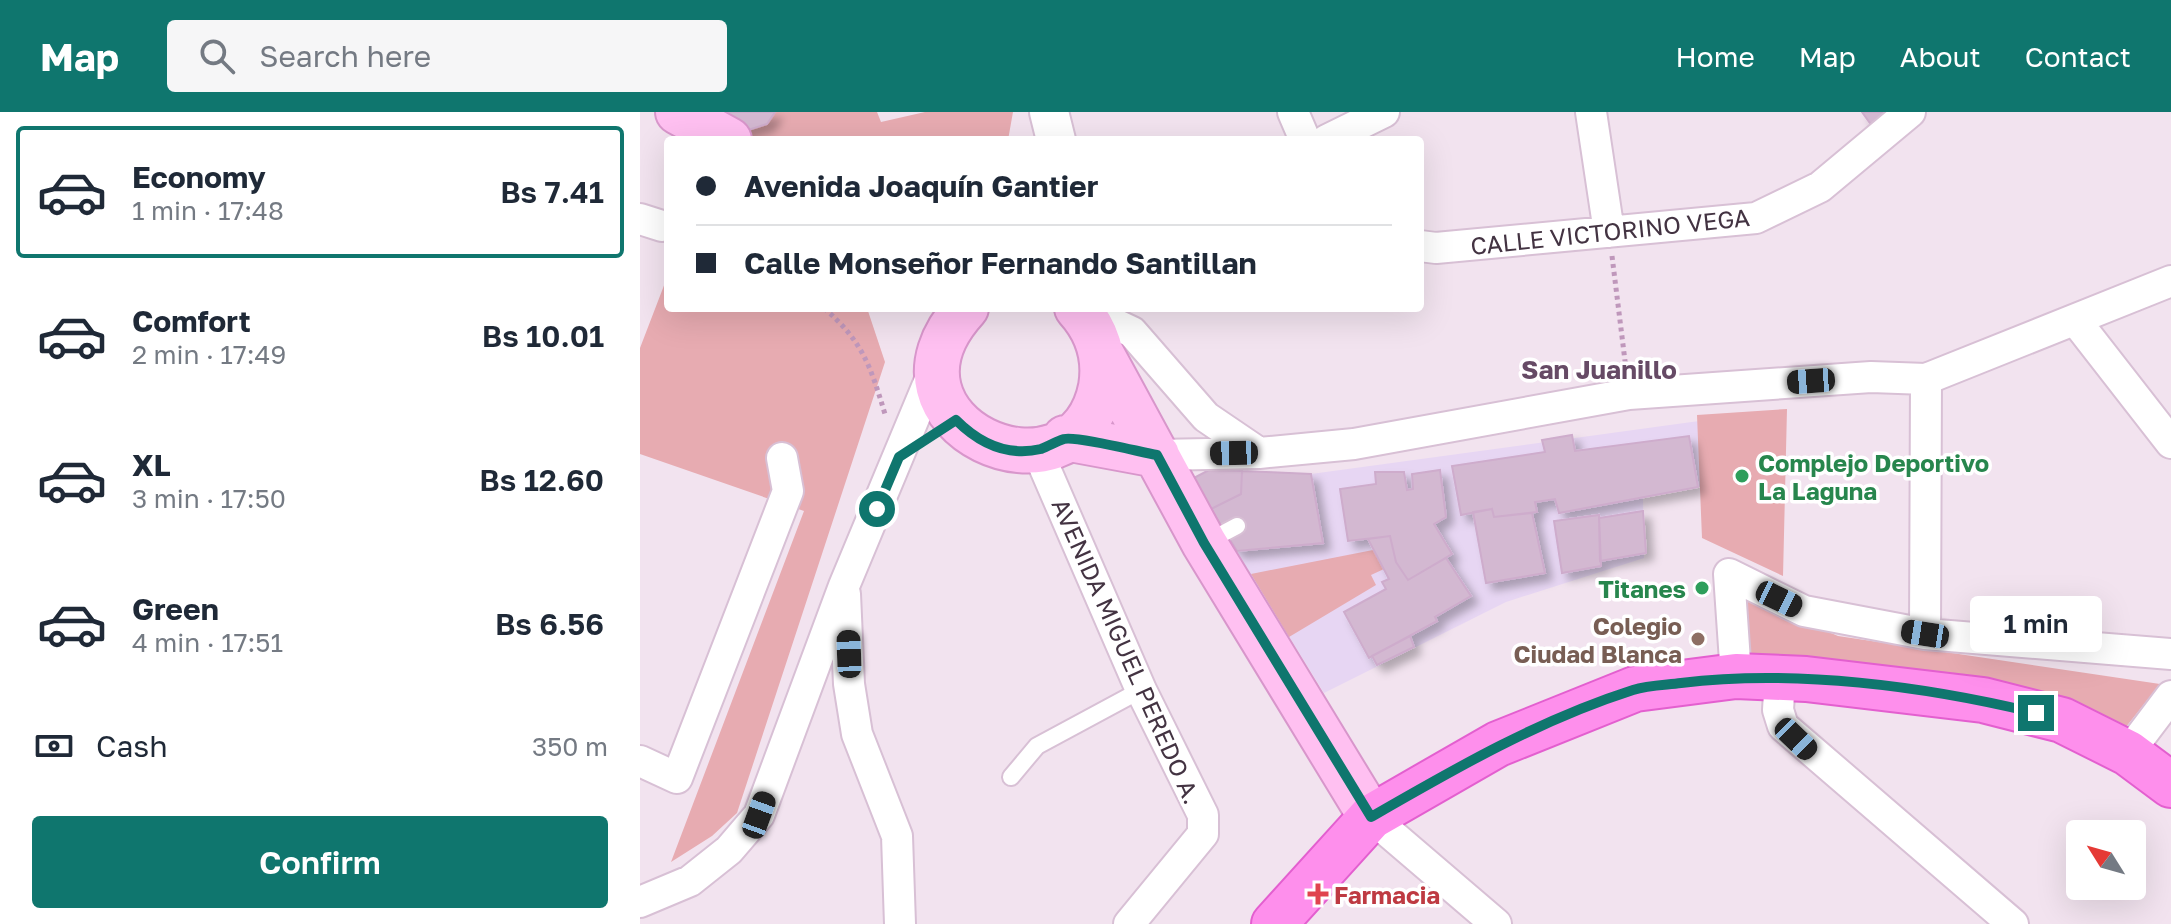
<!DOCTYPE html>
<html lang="en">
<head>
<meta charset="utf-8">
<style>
	:root { --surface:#fff; --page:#f6f6f7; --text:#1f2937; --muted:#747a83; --line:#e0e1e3; --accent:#0f766e }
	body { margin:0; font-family:"Golos Text",sans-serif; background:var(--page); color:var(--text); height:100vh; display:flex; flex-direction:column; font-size:30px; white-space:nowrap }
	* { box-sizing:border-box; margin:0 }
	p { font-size:26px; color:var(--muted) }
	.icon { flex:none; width:44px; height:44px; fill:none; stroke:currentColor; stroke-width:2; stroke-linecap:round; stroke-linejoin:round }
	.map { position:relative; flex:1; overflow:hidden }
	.drawer { display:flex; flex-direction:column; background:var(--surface); width:640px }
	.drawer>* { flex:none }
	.hud { position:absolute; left:24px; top:24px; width:760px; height:176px; border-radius:8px; box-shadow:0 8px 32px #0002; display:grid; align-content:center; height:176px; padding:0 32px; background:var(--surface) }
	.needle { width:52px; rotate:307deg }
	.tools { position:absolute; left:1426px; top:708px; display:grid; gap:16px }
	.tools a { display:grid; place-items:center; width:80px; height:80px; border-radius:8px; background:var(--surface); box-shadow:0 8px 32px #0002; font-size:40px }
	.end { position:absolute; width:36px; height:36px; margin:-18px; border:10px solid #0f766e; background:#fff; box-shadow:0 0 0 4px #fff }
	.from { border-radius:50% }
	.bubble { position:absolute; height:56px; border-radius:8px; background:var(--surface); box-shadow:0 8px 32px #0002; font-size:26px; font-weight:600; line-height:56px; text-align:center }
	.car { position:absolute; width:24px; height:48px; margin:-24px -12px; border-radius:10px; box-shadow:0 0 6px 2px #0007; background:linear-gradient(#222 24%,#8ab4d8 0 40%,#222 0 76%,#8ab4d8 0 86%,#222 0) }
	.hud b { display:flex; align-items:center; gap:28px; height:76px; font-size:30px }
	.hud b+b { border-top:2px solid var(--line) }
	.hud i { width:20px; height:20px; background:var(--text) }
	ul { padding:14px 0 0; list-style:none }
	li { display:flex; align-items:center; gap:24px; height:132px; margin:0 16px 12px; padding:0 16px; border:4px solid transparent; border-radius:8px }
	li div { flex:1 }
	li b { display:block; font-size:30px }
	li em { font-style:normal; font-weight:600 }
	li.on { border-color:var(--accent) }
	li>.icon { width:72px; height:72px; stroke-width:1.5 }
	.pay { display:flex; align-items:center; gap:20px; height:88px; padding:0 32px; font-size:30px }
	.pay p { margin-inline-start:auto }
	.button { display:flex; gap:16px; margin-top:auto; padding:16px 32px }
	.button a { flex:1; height:92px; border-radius:8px; background:var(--accent); color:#fff; font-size:32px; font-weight:600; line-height:92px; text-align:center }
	header { display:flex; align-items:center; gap:48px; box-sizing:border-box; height:112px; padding:0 40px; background:var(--accent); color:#fff }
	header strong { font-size:38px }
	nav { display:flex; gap:44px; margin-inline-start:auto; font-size:28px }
	.search { width:560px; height:72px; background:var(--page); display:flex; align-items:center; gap:20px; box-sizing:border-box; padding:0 28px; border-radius:8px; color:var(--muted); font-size:30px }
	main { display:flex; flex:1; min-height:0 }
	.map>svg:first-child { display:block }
</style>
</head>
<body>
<header>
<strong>Map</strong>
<div class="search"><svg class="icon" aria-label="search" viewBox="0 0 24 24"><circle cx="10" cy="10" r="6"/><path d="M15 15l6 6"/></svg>Search here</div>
<nav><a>Home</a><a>Map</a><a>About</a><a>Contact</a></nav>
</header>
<main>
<section class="drawer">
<ul>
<li class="on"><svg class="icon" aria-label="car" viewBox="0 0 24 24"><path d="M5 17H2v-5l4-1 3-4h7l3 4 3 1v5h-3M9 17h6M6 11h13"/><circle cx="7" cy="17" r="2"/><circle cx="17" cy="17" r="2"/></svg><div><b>Economy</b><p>1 min · 17:48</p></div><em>Bs 7.41</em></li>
<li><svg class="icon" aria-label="car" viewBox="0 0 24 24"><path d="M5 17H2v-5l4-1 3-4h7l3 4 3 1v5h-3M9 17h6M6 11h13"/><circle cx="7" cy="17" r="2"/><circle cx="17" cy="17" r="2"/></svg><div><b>Comfort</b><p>2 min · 17:49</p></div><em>Bs 10.01</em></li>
<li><svg class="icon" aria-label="car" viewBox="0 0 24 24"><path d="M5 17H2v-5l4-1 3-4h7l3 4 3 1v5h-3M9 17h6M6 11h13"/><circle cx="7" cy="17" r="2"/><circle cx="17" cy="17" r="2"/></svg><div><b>XL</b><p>3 min · 17:50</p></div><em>Bs 12.60</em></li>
<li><svg class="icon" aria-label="car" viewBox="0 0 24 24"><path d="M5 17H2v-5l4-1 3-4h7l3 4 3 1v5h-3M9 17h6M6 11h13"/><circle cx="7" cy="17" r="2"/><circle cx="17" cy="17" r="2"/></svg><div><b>Green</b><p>4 min · 17:51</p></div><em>Bs 6.56</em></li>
</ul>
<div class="pay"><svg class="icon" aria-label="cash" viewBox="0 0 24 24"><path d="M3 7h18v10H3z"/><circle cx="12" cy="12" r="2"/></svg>Cash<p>350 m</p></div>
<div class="button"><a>Confirm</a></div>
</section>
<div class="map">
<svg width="1531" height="812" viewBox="0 0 1531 812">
	<defs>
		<filter id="shadow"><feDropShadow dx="7" dy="7" stdDeviation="4" flood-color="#0004"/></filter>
	</defs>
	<rect width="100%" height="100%" fill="#f2e3ef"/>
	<path fill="#e7d6f3" d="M1059,309l4,64 -60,13 1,60 -138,44 -182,91 -132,-214 17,-9 102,4z"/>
	<path fill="#e7abb1" d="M58,0h179l4,10 44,-10h88l-5,28h-261z
		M28,163v33h199l18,54 -148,451 -25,23 -41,26 133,-351 -164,-57v-106z
		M1147,297l-4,167 -81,-38 -5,-123z
		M733,438l11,19 -13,6 5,10 -87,52 -38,-63z
		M1113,488l85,36 322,48 -38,48 -379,-75v-55z"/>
	<path fill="#d3b8d1" stroke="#ceaccc" stroke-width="2" filter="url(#shadow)" d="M62,0h73l-8,12 -28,9z
		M1222,0h27l-17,14z
		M932,323l3,16 114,-15 9,51 -139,26 -4,-14 -20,3 2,10 -43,5 -2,-8 -31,6 -9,-49 93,-14 -3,-12z
		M569,358l33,1 -1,23 -30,15 -19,-30z
		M800,358l6,47 -12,7 18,30 -44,26 -12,-18 -6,-26 -42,5 -8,-52 36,-5 -1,-12h29l3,18 6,-1 -1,-15z
		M602,359l69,3 12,69 -86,8 -26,-42 30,-15z
		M852,397l2,8 38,-4 13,60 -59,10 -13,-71z
		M1003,399l3,42 -46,8 -1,-43z
		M959,403l2,51 -39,7 -8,-52z
		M750,424l6,26 12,18 38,-22 25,38 -36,21 2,4 -68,37 -25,-46 42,-23 -4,-7 7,-3 -21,-40z
		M770,524l4,11 -37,18 -5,-9z"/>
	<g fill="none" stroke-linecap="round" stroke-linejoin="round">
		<defs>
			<path id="service" d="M565,431l32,-17
				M371,665l26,-31 104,-56"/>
			<path id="minor" d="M653,0l12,28
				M951,0l18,120
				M687,28l57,-28
				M0,107l22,7
				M780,134l16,2 320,-30 64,-31 90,-75
				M441,196l51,24 74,85 53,36
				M1436,209l95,122
				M1286,267l-1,255 246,20
				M397,338l104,240 62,125v19l-74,90
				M517,343l102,-2 95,-9 275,-50 242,-17 55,2 245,-98
				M205,482l4,90 8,50 40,102 3,88
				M1096,564l-7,-102 75,37 121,23
				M1140,566l-2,32 5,16 230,198
				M1488,641l43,-57
				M0,649l37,17 111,-287 -6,-33
				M731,705l125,107
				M0,790l50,-21 39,-31 30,-35 85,-229 93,-223"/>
			<path id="tertiary" d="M409,0l7,28"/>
			<path id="secondary" d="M38,0l51,28
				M326,196c-106,116 109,210 135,79 5,-30 -4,-57 -24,-79
				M462,243l102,188 167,274
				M425,326l92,17"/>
			<path id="primary" d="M634,812l97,-107 127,-73 137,-55 101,-13 70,3 177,21 79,20 66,33 43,32"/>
		</defs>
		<use href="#service" stroke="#d8c0d5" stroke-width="20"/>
		<use href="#minor" stroke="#d8c0d5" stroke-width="34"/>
		<use href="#tertiary" stroke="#d8c0d5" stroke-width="42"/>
		<use href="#secondary" stroke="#d896cb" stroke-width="48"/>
		<use href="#primary" stroke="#e35fcf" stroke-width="48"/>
		<path stroke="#bf97bb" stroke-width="5" stroke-dasharray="4 4" stroke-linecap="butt" d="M972,144l14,113
			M184,196c39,34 46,57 61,106"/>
		<use href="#service" stroke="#fff" stroke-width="16"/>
		<use href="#minor" stroke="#fff" stroke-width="30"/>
		<use href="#tertiary" stroke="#fff" stroke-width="38"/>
		<use href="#secondary" stroke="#ffc0f1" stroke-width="44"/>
		<use href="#primary" stroke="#fe8fec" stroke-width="44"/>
	</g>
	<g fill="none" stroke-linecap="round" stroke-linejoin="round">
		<path stroke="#0f766e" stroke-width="10" d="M237,397l22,-52 57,-37c23,23 51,37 85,29 8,-3 16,-8 23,-10 13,-3 76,13 93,16l47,88 167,274c85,-49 168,-97 262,-127 15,-5 32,-5 48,-7 114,-14 243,3 355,30"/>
	</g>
	<g fill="#2e9e5b" stroke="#fff" stroke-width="3">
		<circle cx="1102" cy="364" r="8"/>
		<circle cx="1062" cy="476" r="8"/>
	</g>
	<circle fill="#8d6e63" stroke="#fff" stroke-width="3" cx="1058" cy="527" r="8"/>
	<path fill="#e0444e" stroke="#fff" stroke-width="3" d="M674 770h8v8h8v8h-8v8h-8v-8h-8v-8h8z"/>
	<g text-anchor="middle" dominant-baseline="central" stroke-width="7" stroke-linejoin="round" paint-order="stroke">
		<g font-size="24" fill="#433342" stroke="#fff">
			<text transform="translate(970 119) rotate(-6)">CALLE VICTORINO VEGA</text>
			<text transform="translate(487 539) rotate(66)">AVENIDA MIGUEL PEREDO A.</text>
		</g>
		<g font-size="24" font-weight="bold" fill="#27864d" stroke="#fff" text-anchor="start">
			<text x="1118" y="350">Complejo Deportivo<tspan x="1118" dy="28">La Laguna</tspan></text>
			<text x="1046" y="476" text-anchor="end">Titanes</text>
		</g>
		<g font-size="24" font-weight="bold" fill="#785e54" stroke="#fff" text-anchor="end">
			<text x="1042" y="513">Colegio<tspan x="1042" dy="28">Ciudad Blanca</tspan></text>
		</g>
		<g font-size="24" font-weight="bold" fill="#be3a42" stroke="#fff" text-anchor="start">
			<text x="694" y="782">Farmacia</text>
		</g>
		<g font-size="26" font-weight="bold" fill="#664a65" stroke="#fff">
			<text x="959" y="257">San Juanillo</text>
		</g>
	</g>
</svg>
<div class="tools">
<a><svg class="needle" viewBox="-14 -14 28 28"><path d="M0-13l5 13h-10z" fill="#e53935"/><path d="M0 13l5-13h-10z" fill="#747a83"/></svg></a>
</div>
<i class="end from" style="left:237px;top:397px"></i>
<i class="end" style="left:1396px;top:601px"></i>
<div class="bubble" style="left:1330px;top:484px;width:132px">1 min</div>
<i class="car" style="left:1171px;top:269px;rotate:266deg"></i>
<i class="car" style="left:594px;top:341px;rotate:269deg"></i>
<i class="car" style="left:1139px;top:487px;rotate:116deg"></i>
<i class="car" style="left:1285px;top:522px;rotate:279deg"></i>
<i class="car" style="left:209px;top:542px;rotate:358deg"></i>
<i class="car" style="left:1156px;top:627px;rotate:134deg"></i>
<i class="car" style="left:119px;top:703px;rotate:20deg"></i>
<div class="hud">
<b><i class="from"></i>Avenida Joaquín Gantier</b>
<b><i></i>Calle Monseñor Fernando Santillan</b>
</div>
</div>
</main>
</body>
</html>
